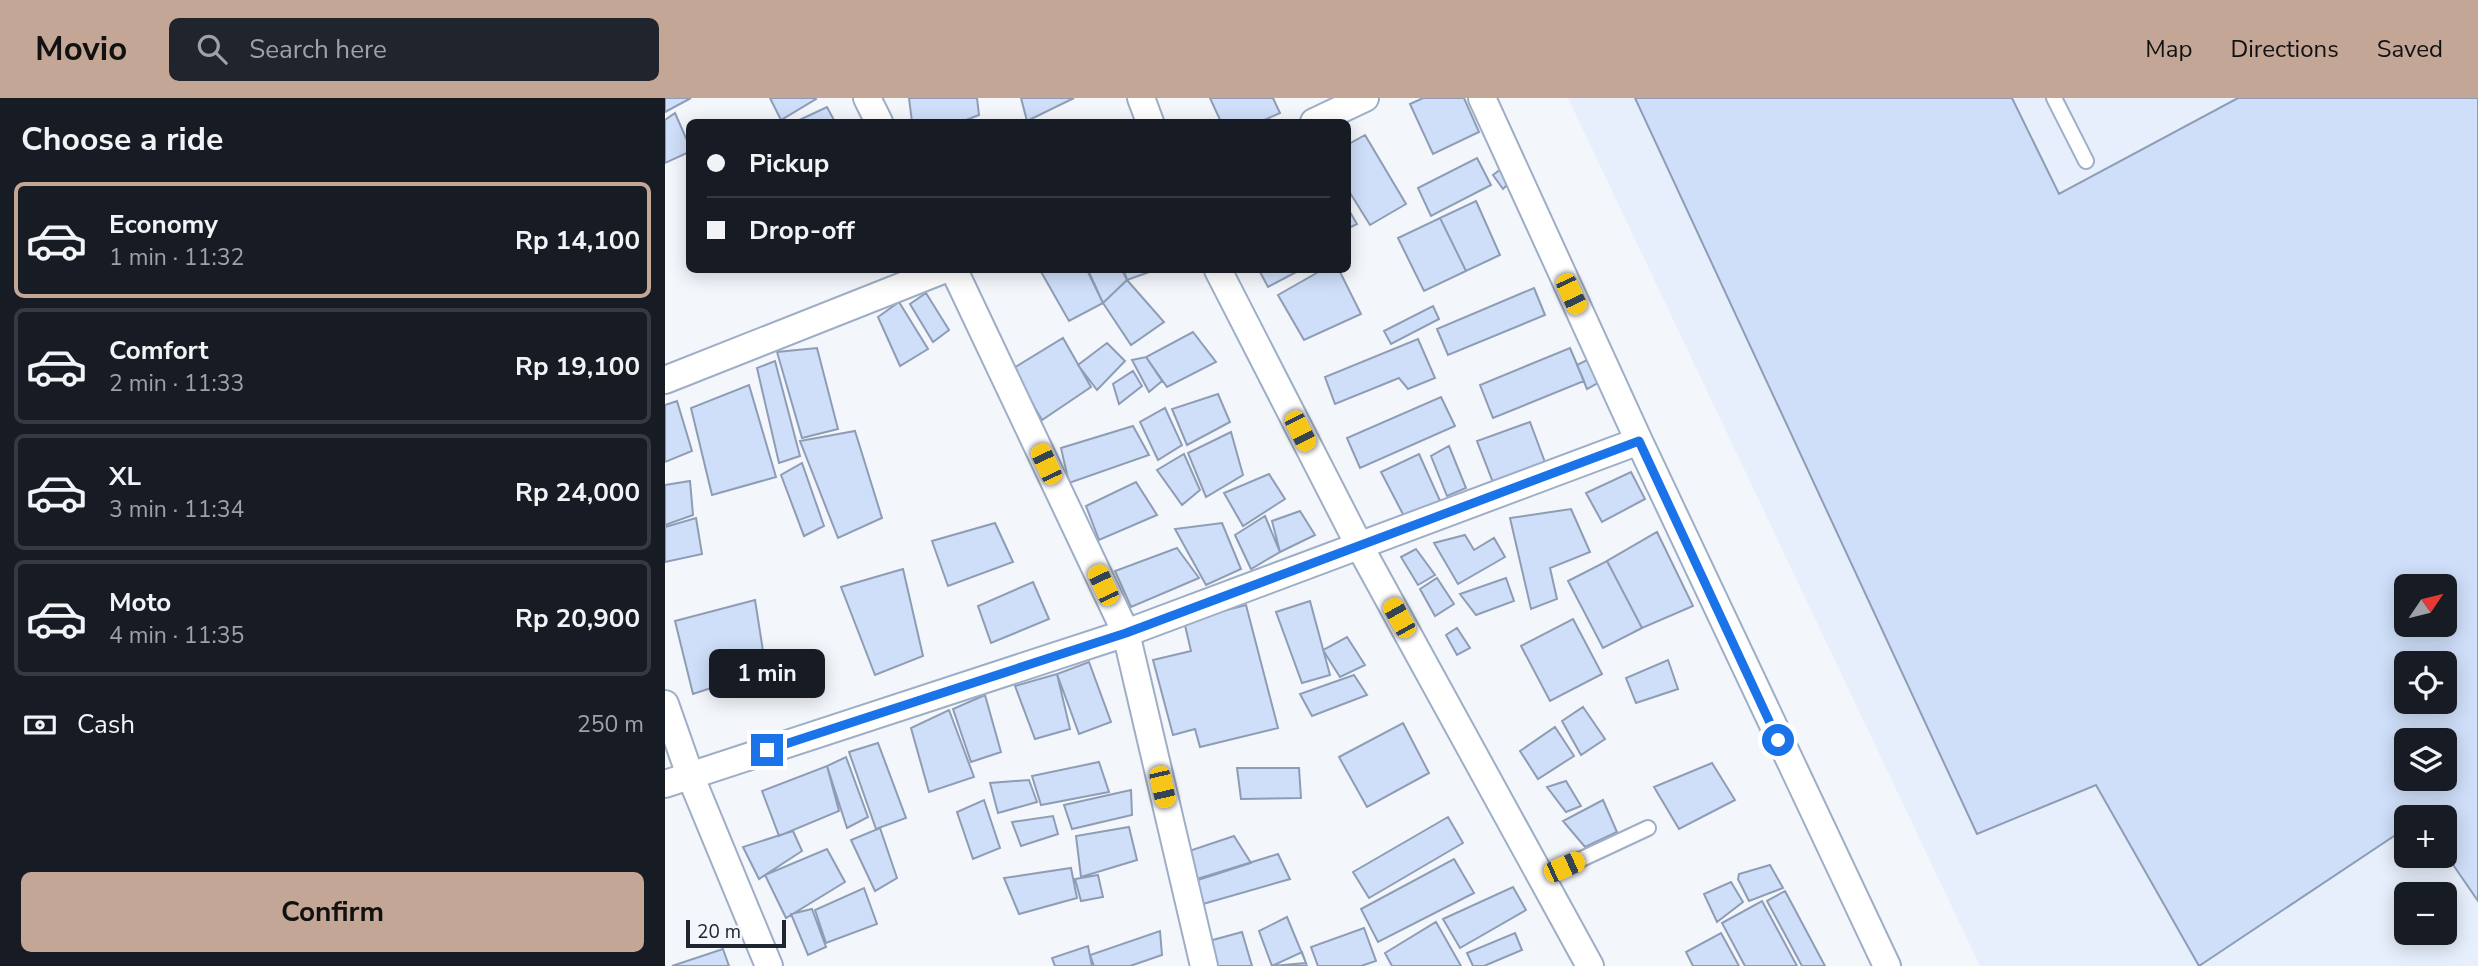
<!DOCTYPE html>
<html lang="en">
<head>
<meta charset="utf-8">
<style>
	:root { --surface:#171b24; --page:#20242c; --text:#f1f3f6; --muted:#9ea1a6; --line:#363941; --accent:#c4a696 }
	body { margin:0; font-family:"Nunito Sans",sans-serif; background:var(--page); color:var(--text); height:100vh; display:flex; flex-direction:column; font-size:26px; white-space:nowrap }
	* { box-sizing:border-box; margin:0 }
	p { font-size:23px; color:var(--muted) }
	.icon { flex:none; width:38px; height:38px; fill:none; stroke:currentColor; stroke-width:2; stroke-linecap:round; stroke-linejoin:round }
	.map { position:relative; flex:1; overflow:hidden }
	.sheet { display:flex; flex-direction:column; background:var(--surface); width:665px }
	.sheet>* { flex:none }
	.banner { position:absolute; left:21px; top:21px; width:665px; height:154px; border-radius:10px; box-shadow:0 4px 18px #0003; display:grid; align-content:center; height:154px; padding:0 21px; background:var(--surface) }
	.needle { width:46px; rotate:55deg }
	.tools { position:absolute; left:1729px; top:476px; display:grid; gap:14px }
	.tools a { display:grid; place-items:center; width:63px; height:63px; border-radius:10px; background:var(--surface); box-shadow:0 4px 18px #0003; font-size:35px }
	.scale { position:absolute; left:21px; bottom:18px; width:100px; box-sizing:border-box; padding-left:7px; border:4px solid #20262f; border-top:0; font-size:19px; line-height:24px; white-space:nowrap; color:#20262f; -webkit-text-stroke:5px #f3f6fb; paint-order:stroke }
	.end { position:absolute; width:32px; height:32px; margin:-16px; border:9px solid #1a73e8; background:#fff; box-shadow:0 0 0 4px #fff }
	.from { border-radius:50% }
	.bubble { position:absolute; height:49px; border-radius:10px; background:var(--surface); box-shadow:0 4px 18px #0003; font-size:23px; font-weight:700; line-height:49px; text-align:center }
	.car { position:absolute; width:21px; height:42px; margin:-21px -10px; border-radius:9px; box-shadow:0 0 5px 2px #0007; background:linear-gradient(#f5c518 24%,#345 0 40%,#f5c518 0 76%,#345 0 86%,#f5c518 0) }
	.banner b { display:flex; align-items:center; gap:24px; height:66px; font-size:26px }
	.banner b+b { border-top:2px solid var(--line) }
	.banner i { width:18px; height:18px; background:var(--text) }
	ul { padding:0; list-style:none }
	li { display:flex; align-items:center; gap:21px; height:116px; margin:0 14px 10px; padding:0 7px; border:4px solid var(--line); border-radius:10px }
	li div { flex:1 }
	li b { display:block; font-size:26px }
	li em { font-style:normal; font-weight:700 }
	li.on { border-color:var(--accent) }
	li>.icon { width:63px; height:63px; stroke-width:1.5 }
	h2 { padding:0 21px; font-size:32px; line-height:84px }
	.pay { display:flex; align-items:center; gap:18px; height:77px; padding:0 21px; font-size:26px }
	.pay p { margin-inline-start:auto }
	.action { display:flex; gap:14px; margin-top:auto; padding:14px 21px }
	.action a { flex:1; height:80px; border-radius:10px; background:var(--accent); color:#111; font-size:28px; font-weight:700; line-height:80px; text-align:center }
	header { display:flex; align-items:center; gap:42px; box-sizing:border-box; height:98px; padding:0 35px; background:var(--accent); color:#111 }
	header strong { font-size:33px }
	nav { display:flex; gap:38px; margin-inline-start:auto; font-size:24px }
	.search { width:490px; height:63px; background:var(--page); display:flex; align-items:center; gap:18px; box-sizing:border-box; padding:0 24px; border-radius:10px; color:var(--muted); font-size:26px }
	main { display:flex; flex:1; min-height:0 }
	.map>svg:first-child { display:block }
</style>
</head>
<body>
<header>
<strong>Movio</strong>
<div class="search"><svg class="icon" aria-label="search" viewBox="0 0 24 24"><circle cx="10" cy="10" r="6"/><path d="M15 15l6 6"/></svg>Search here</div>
<nav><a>Map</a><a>Directions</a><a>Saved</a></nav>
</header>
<main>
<section class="sheet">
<h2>Choose a ride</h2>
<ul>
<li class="on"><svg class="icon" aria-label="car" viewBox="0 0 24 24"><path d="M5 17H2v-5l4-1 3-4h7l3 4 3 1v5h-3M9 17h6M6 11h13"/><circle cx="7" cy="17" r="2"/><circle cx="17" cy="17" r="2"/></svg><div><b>Economy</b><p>1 min · 11:32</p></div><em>Rp 14,100</em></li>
<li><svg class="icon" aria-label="car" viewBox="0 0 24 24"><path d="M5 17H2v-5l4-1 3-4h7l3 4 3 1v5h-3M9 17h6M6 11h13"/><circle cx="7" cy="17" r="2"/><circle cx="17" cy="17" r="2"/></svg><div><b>Comfort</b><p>2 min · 11:33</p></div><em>Rp 19,100</em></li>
<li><svg class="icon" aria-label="car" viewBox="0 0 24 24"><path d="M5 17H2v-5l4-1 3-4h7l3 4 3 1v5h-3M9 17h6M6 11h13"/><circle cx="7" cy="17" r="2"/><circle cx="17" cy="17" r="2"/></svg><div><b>XL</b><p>3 min · 11:34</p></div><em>Rp 24,000</em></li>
<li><svg class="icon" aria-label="car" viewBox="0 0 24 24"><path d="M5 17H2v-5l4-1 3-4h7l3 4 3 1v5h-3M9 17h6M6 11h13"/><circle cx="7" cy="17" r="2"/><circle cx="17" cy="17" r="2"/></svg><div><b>Moto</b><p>4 min · 11:35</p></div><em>Rp 20,900</em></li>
</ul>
<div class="pay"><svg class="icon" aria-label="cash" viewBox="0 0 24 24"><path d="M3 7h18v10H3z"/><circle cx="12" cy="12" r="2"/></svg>Cash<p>250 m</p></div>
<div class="action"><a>Confirm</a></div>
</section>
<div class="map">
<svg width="1813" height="868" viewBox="0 0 1813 868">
	<rect width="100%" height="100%" fill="#f3f6fb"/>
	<path fill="#e7effc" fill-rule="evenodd" d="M903,0h910v868h-498zM1741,488h39v39h-39zM1741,565h39v39h-39zM1741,642h39v39h-39zM1741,719h39v39h-39zM1741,796h39v39h-39z"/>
	<path fill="#cfdff9" stroke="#8e9db5" stroke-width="2" fill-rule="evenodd" d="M0,0h26l-26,14z
		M105,0h45l1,1 -35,21z
		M244,0h68l2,17 -18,7h-49z
		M356,0h53l-47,23z
		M545,0h63l7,15 -20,9h-39z
		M758,0h41l15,34 -46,22 -23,-50z
		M970,0h377l47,96 179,-96h240v803l-33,-48v-36h-39v11l-207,138 -103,-181 -119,49zM1741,488h39v39h-39zM1741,565h39v39h-39zM1741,642h39v39h-39z
		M162,9l8,15h-40z
		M10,15l14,32v7l-24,11v-43z
		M700,37l41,69 -36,21 -23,-37v-43z
		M812,60l14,27 -60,31 -13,-28z
		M844,65l7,13 -13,13 -10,-14z
		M811,103l24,54 -34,16 -26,-53z
		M682,109l10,17 -10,5z
		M775,120l26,53 -42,20 -26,-53z
		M375,172h47l16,33 -34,18z
		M423,172h34l5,10 -24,23z
		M459,172h31l-28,10z
		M594,172h41l-32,17z
		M657,172h17l22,44 -57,26 -26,-45z
		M462,182l37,42 -33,23 -28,-42z
		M869,190l11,27 -97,40 -11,-26z
		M261,195l23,37 -16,12 -23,-38z
		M234,204l29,47 -28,17 -22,-49z
		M768,208l6,13 -48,25 -7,-13z
		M528,234l23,30 -49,25 -21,-30z
		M398,240l28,49 -49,33 -30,-51z
		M753,241l17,39 -27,11 -9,-11 -64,26 -10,-27z
		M442,245l18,18 -28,29 -19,-25z
		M152,250l21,81 -36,9 -25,-86z
		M905,250l14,33 -91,37 -13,-33z
		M481,259l16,24 -13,11 -17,-32z
		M928,259l10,23 -16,9 -10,-24z
		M110,263l25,95 -21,7 -22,-95z
		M468,273l9,15 -23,18 -6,-20z
		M84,287l27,92 -64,18 -21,-87z
		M553,296l12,28 -43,23 -15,-36z
		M776,299l14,29 -95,42 -13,-30z
		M12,303l15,50 -27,11v-57z
		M500,310l17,37 -24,15 -18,-38z
		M865,324l16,43 -52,20 -17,-44z
		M468,328l16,29 -80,28 -8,-35z
		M190,333l27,87 -44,20 -38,-97z
		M566,334l12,43 -37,22 -18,-44z
		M784,348l17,42 -19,8 -16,-40z
		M519,356l16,36 -18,15 -25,-35z
		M754,356l22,49 -35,17 -25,-48z
		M137,365l22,63 -20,10 -23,-61z
		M966,374l14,27 -43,23 -16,-29z
		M604,376l16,25 -42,27 -19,-33z
		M25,383l3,34 -28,10v-40z
		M471,384l21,33 -58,25 -13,-34z
		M906,411l19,43 -40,16 7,31 -26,10 -21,-91z
		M635,413l15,24 -35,17 -8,-31z
		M600,418l15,36 -29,17 -16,-34z
		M31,420l6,36 -37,8v-35z
		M330,425l18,39 -65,24 -16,-45z
		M557,425l19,46 -35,16 -31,-56z
		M992,434l36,74 -51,22 -35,-67z
		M800,437l9,15 20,-12 11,19 -47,27 -24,-41z
		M512,450l22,30 -68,29 -16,-36z
		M751,451l19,26 -17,10 -17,-28z
		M942,463l35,67 -39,20 -35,-67z
		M238,471l20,87 -48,19 -34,-88z
		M772,480l17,26 -19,12 -15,-27z
		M841,480l8,23 -38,14 -16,-21z
		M368,484l16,37 -58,24 -13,-37z
		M90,502l11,70 -73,24 -18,-73z
		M645,503l20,74 -28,8 -26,-71z
		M581,507l32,123 -78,19 -5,-18 -22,6 -20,-75 38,-9 -7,-30z
		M908,521l29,55 -52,27 -29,-55z
		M792,530l13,20 -13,7 -11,-20z
		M682,539l18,28 -25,12 -17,-27z
		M1003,562l10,29 -42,14 -10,-25z
		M424,564l22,60 -32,12 -22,-60z
		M392,576l13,55 -35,10 -20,-53z
		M689,577l13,20 -55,21 -12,-22z
		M320,597l16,57 -30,10 -18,-53z
		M918,609l22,32 -24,16 -19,-34z
		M284,612l25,67 -45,15 -18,-64z
		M738,625l26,50 -62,34 -28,-50z
		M890,629l19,29 -36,23 -18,-28z
		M213,645l28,75 -30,11 -27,-77z
		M181,659l22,60 -21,11 -20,-62z
		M434,664l10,30 -68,13 -9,-29z
		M1047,665l23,37 -56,29 -25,-42z
		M162,668l12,45 -60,25 -17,-45z
		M572,670h62l2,30 -60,1z
		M364,682l8,22 -39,11 -8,-30z
		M901,683l15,25 -15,6 -19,-25z
		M466,692l1,25 -60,14 -8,-24z
		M319,702l16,48 -27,11 -16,-47z
		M938,702l14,32 -32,15 -22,-26z
		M388,718l5,18 -37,12 -9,-24z
		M783,719l15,26 -94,55 -16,-26z
		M464,729l8,33 -56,17 -5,-41z
		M215,730l17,50 -22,13 -24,-51z
		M128,733l9,20 -43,28 -16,-32z
		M569,738l17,27 -56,18 -12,-28z
		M162,751l18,33 -59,36 -21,-43z
		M613,756l12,25 -87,25 -6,-25z
		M789,761l20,34 -96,49 -17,-33z
		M1105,767l13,23 -34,13 -11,-22 1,-5z
		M406,770l6,30 -58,16 -15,-36z
		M433,777l5,22 -22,4 -6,-22z
		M1066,784l12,20 -26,20 -13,-28z
		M848,789l13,23 -66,38 -17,-29z
		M199,790l13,36 -51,19 -11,-33z
		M1120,793l40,75h-23l-35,-65z
		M1097,803l35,65h-52l-23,-43z
		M147,811l14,38 -18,8 -17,-41z
		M622,819l19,46 -34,3 -13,-35z
		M771,824l25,44h-69l-7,-13z
		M699,830l12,33 -15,5h-43l-7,-19z
		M495,833l2,24 -32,11h-36l-4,-11z
		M577,834l10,34h-36l-7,-25z
		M850,835l7,17 -38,16h-11l-6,-13z
		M1056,835l18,33h-46l-7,-14z
		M423,848l4,20h-37l-3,-8z
		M58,851l6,17h-57z
		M637,854l5,14h-35z"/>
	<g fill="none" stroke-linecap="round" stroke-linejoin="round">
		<defs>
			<path id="service" d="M1389,0l32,63
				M878,779l105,-49"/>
			<path id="minor" d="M202,0l12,24
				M476,0l9,24
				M817,0l157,343 248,525
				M649,24l51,-24
				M289,172l172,363 78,333
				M553,172l142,277 230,419
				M0,282l278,-110
				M0,606l25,71 79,191
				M0,686l461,-151 513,-192"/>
		</defs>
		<use href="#service" stroke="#9eaec6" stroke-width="18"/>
		<use href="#minor" stroke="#9eaec6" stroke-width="30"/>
		<use href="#service" stroke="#fff" stroke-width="14"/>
		<use href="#minor" stroke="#fff" stroke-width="26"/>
	</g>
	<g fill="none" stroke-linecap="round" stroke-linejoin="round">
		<path stroke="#1a73e8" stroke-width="9" d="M102,652l359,-117 513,-192 139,299"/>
	</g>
</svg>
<div class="tools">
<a><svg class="needle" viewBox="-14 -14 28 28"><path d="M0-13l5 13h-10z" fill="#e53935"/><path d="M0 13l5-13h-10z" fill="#9ea1a6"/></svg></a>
<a><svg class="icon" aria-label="locate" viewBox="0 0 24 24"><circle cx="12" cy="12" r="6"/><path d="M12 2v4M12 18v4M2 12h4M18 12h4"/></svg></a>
<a><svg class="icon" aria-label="layers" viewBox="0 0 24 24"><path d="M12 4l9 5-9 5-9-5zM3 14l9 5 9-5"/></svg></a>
<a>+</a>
<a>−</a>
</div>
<div class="scale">20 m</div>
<i class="end from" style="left:1113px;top:642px"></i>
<i class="end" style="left:102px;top:652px"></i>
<div class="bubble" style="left:44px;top:551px;width:116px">1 min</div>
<i class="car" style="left:906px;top:196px;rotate:155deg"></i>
<i class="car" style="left:635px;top:333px;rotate:153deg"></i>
<i class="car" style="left:381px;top:366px;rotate:335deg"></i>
<i class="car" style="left:438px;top:487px;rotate:335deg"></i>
<i class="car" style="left:734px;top:520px;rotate:331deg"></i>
<i class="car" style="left:497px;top:689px;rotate:167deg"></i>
<i class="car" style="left:899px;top:769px;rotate:66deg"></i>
<div class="banner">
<b><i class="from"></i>Pickup</b>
<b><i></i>Drop-off</b>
</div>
</div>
</main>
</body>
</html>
